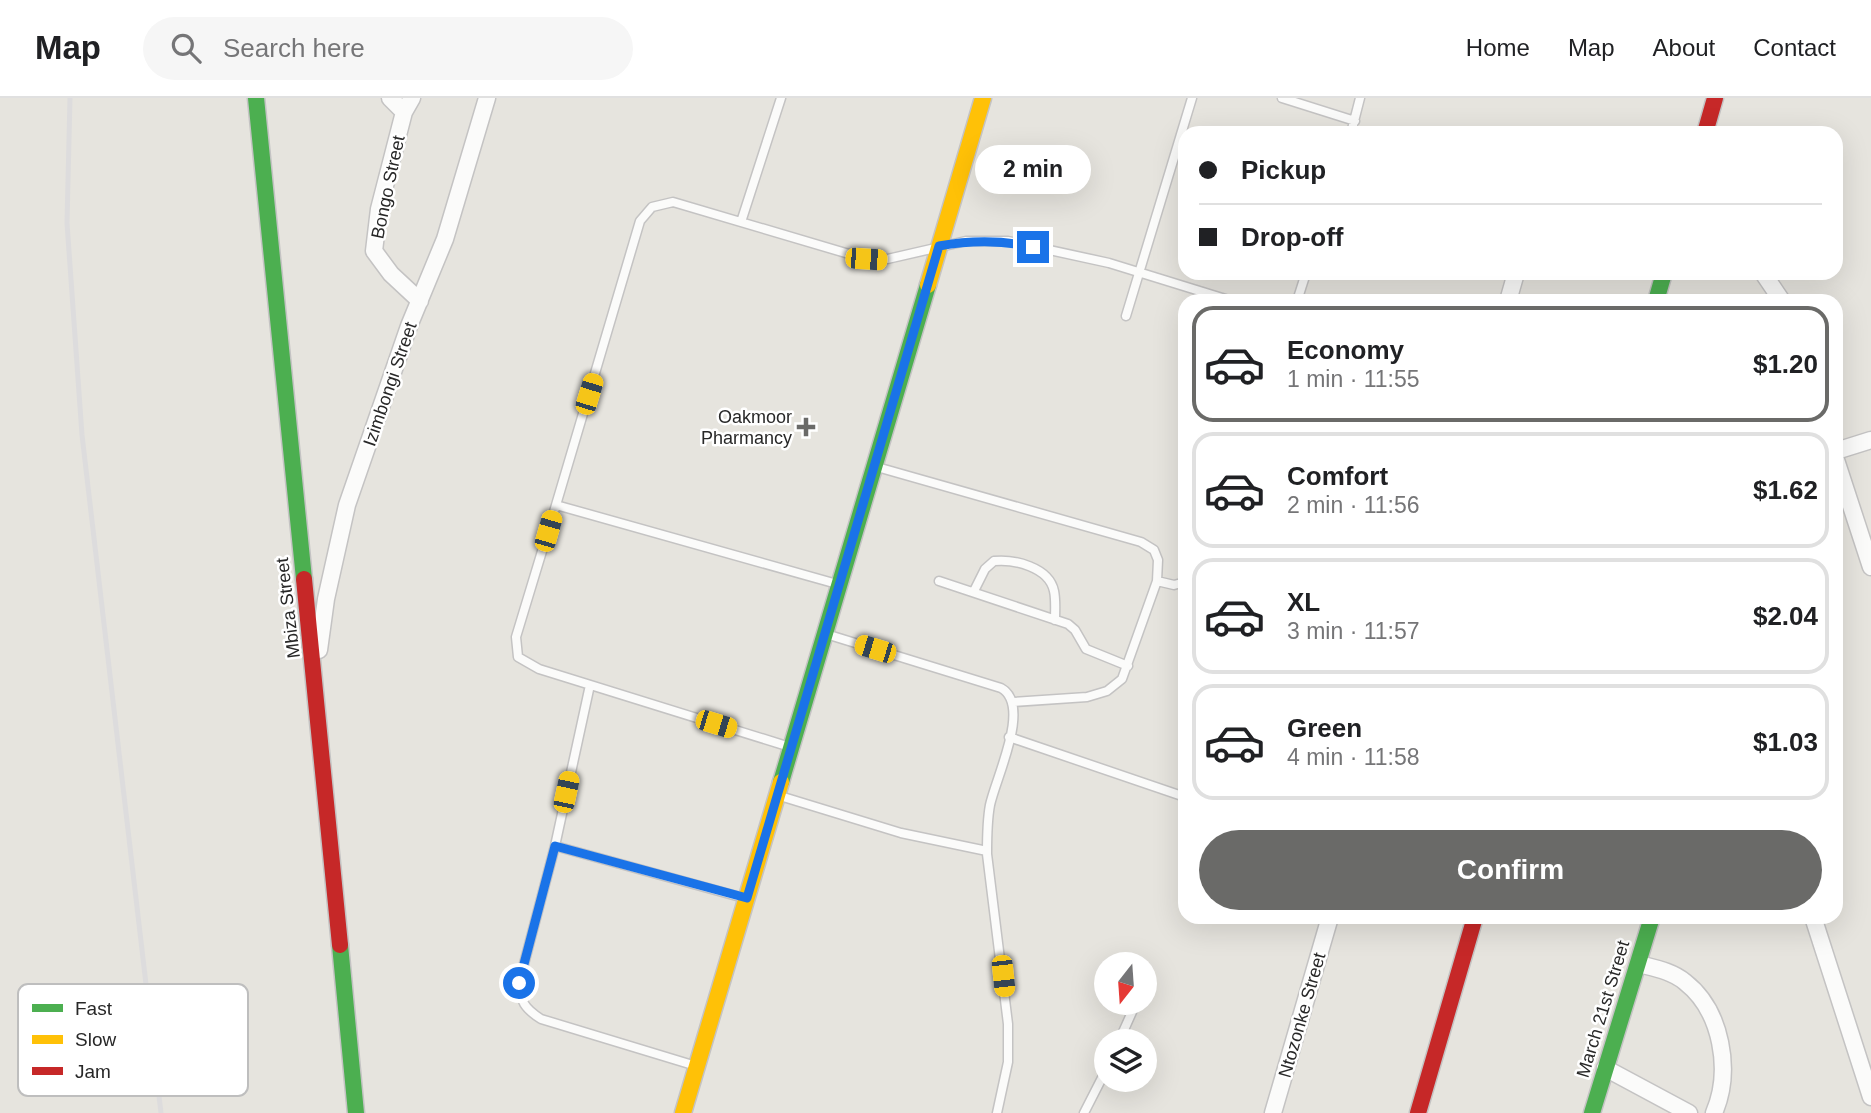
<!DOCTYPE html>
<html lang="en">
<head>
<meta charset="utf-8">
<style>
	:root { --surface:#fff; --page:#f6f6f6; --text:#202124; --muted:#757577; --line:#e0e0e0; --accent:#6a6a68 }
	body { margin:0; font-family:Arial,sans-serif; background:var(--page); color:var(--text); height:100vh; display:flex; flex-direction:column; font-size:26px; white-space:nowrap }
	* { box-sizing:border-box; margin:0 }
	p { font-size:23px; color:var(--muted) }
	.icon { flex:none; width:38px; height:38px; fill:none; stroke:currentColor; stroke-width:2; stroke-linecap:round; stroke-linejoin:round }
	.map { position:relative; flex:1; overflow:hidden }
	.side { position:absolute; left:1178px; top:196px; width:665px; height:630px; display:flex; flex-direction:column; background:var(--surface); border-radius:21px; box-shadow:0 7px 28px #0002 }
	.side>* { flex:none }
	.top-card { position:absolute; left:1178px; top:28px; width:665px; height:154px; border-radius:21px; box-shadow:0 7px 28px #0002; display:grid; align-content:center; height:154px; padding:0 21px; background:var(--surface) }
	.needle { width:46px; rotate:197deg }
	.tools { position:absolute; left:1094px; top:854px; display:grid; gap:14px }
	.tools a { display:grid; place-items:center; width:63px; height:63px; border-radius:50%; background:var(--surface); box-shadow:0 7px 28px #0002; font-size:35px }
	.end { position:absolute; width:32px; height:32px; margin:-16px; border:9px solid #1a73e8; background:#fff; box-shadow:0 0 0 4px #fff }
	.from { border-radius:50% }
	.bubble { position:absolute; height:49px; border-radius:24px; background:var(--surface); box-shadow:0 7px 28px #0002; font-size:23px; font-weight:700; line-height:49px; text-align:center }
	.car { position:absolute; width:21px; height:42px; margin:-21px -10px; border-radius:9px; box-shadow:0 0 5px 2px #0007; background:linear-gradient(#f5c518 24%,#345 0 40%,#f5c518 0 76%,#345 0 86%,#f5c518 0) }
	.top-card b { display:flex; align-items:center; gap:24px; height:66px; font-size:26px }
	.top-card b+b { border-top:2px solid var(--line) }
	.top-card i { width:18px; height:18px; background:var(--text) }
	ul { padding:12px 0 0; list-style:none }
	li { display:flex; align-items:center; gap:21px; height:116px; margin:0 14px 10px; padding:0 7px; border:4px solid var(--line); border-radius:21px }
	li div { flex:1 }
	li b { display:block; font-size:26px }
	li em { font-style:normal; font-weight:700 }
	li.selected { border-color:var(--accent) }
	li>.icon { width:63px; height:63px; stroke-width:1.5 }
	.action { display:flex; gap:14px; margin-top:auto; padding:14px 21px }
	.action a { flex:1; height:80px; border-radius:42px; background:var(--accent); color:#fff; font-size:28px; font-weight:700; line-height:80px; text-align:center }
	header { display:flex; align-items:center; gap:42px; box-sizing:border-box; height:98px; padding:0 35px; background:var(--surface); border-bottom:2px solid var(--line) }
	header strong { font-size:33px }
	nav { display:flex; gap:38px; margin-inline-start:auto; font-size:24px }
	.search { width:490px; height:63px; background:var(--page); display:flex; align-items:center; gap:18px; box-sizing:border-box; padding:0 24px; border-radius:38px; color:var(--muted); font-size:26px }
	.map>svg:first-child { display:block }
</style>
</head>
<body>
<header>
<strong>Map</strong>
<div class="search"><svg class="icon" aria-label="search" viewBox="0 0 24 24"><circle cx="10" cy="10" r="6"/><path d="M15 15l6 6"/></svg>Search here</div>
<nav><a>Home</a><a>Map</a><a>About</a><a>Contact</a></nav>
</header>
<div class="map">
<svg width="1871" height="1015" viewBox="0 0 1871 1015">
	<rect width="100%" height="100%" fill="#e6e4de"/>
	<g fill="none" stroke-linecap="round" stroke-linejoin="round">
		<defs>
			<path id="lane" d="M1282,0l73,23
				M1351,35l9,-35
				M741,124l40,-124
				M1297,203l9,-28
				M1126,218l66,-218
				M877,369l264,75 13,8 4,10 -1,21 -35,98 -15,12 -20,6 -73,5
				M556,407l-40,132 2,20 21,12 251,78
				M939,483l129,43 7,6 11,19 42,17
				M1157,483l17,4 11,-3
				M837,486l-281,-79 84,-284 12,-14 21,-5 193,57 17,1 83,-19h42l101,22 123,38
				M974,493l11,-22 9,-8c20,-2 55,6 60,30 2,9 1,20 1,29
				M826,536l175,54c31,17 -5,89 -11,117 -3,16 -3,32 -3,49l21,170v38l-11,51
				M590,587l-35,161 -36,137c2,19 5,25 22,36l155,47
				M1009,639l176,60
				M780,698l121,37 86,18
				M555,748l189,52
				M1119,943l17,-38
				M1084,1015l22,-43"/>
			<path id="street" d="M390,0l14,14
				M412,0l-8,14 -25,97 -5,42 17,23 29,27
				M1763,175l19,28
				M1508,203l8,-28
				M1836,353l35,-11
				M1836,362l35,107
				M319,552l7,-51 21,-94 62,-179 36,-87 42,-141
				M1813,819l58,180
				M1639,866c15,4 33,7 46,18 37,29 47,89 29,131
				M1605,970l84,45
				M1273,1015l57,-196"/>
			<path id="fast" d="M256,0l48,481
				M1656,203l8,-28
				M781,684l147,-497
				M340,847l16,168
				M1592,1015l60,-196"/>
			<path id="slow" d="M928,187l55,-187
				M683,1015l98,-331"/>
			<path id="jam" d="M1705,35l10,-35
				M304,481l36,366
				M1418,1015l57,-196"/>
		</defs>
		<use href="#lane" stroke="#c4c3c3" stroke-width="11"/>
		<use href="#street" stroke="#c4c3c3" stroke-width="19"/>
		<use href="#fast" stroke="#c4c3c3" stroke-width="19"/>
		<use href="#slow" stroke="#c4c3c3" stroke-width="19"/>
		<use href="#jam" stroke="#c4c3c3" stroke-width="19"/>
		<use href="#lane" stroke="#fbfbfa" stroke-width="8"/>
		<use href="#street" stroke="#fbfbfa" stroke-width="16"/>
		<use href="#fast" stroke="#4caf50" stroke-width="16"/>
		<use href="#slow" stroke="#ffc107" stroke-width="16"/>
		<use href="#jam" stroke="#c62828" stroke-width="16"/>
		<path stroke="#dddcdd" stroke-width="5" d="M70,0l-3,125 15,212 79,678"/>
	</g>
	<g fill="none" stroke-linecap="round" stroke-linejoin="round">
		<path stroke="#1a73e8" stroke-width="9" d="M519,885l36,-137 192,52 192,-652c33,-6 62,-6 94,1"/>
	</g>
	<path fill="#6a6a68" stroke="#fff" stroke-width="2.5" d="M802.5 318.5h7v7h7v7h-7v7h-7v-7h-7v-7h7z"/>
	<g text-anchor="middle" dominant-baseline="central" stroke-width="5" stroke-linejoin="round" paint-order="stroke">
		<g font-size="18" fill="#282828" stroke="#fff">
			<text transform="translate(388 89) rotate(-78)">Bongo Street</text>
			<text transform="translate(390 286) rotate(-71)">Izimbongi Street</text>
			<text transform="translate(288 510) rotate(-97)">Mbiza Street</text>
			<text transform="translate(1603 911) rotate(-73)">March 21st Street</text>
			<text transform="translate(1302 917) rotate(-74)">Ntozonke Street</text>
		</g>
		<g font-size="18" fill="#282828" stroke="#fff" text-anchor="end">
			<text x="792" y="319">Oakmoor<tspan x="792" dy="21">Pharmancy</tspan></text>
		</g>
	</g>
	<rect x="18" y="886" width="230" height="112" rx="10" fill="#fff" stroke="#bebebe" stroke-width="2"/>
	<rect x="32" y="906" width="31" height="8" fill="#4caf50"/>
	<rect x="32" y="937" width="31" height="9" fill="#ffc107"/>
	<rect x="32" y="969" width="31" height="8" fill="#c62828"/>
	<g font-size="19" fill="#282828">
		<text x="75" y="917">Fast</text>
		<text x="75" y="948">Slow</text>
		<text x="75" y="980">Jam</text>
	</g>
</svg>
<div class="tools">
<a><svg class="needle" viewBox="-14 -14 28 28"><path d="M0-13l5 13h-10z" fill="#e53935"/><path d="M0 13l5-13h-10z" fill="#757577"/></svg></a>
<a><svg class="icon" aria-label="layers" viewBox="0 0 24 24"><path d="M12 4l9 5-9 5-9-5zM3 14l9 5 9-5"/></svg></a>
</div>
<i class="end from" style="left:519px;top:885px"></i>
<i class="end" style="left:1033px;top:149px"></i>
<div class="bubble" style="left:975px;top:47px;width:116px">2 min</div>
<i class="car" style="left:866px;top:161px;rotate:94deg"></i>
<i class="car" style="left:589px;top:296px;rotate:17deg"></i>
<i class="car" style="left:548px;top:433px;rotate:16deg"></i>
<i class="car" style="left:875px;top:551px;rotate:287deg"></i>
<i class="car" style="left:716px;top:626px;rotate:107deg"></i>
<i class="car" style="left:566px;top:694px;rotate:12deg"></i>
<i class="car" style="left:1003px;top:878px;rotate:174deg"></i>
<div class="top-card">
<b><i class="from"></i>Pickup</b>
<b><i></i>Drop-off</b>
</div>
<section class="side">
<ul>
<li class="selected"><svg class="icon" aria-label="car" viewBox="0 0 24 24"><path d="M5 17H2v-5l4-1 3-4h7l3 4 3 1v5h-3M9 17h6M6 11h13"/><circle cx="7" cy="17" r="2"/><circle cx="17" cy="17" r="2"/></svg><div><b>Economy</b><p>1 min · 11:55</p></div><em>$1.20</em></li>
<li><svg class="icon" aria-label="car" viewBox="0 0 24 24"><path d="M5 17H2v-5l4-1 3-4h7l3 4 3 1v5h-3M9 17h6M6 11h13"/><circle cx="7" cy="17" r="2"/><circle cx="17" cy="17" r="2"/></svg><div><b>Comfort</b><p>2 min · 11:56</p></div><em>$1.62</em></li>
<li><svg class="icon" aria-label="car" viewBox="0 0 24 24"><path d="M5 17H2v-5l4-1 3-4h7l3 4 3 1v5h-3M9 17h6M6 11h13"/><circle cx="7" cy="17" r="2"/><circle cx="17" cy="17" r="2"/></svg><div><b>XL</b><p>3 min · 11:57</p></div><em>$2.04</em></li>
<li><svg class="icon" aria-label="car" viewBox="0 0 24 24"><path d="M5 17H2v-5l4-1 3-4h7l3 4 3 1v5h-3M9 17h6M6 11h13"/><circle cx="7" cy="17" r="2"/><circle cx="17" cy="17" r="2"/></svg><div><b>Green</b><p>4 min · 11:58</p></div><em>$1.03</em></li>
</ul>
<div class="action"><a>Confirm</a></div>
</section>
</div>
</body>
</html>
